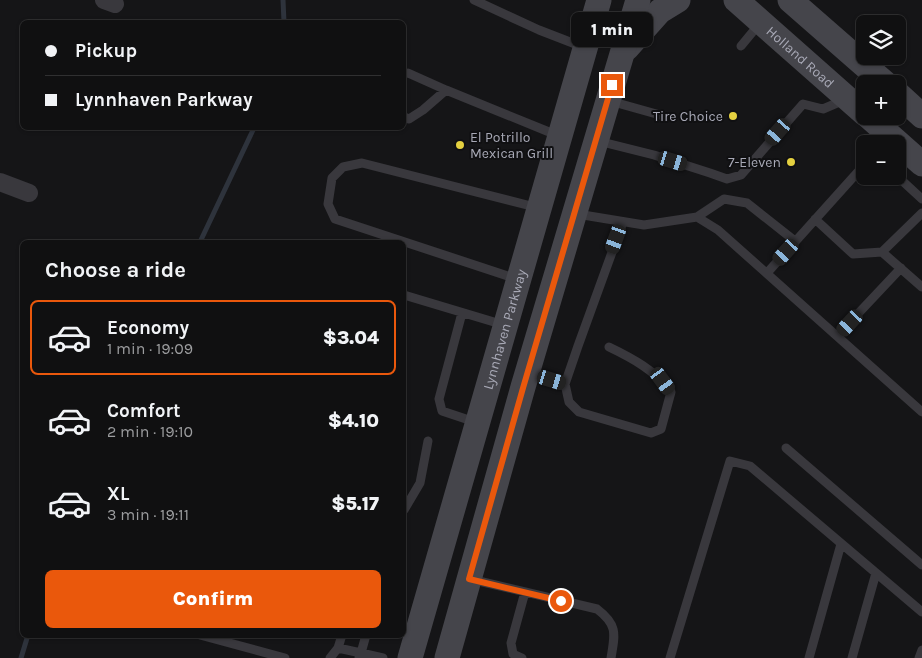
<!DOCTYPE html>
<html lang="en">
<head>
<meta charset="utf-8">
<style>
	:root { --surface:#101011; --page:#19191a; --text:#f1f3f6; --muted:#9c9d9f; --line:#303031; --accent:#ea580c }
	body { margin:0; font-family:Karla,sans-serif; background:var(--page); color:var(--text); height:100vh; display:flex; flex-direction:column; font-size:19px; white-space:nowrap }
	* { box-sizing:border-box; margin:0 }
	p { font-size:16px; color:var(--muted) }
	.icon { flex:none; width:28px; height:28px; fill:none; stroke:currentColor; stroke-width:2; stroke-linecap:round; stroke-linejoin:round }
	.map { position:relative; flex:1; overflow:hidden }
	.panel { position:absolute; left:20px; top:240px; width:386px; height:398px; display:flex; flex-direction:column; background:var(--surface); border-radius:8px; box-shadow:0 1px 4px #0004,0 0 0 1px var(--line) }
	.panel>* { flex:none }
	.banner { position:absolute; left:20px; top:20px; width:386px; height:110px; border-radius:8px; box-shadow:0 1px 4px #0004,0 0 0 1px var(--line); display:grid; align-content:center; height:110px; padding:0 25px; background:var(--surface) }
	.buttons { position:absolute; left:856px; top:15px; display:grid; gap:10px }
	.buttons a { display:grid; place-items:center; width:50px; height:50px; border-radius:8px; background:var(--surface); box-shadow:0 1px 4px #0004,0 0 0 1px var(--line); font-size:25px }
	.end { position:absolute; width:22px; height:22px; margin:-11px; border:6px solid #ea580c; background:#fff; box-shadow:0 0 0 2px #fff }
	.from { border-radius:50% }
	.bubble { position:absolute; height:35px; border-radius:8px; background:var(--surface); box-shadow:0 1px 4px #0004,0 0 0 1px var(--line); font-size:16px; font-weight:800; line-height:35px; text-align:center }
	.car { position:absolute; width:15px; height:30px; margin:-15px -8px; border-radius:6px; box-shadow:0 0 4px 1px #0007; background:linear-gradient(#222 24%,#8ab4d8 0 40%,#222 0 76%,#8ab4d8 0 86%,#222 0) }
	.banner b { display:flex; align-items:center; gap:18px; height:48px; font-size:19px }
	.banner b+b { border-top:1px solid var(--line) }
	.banner i { width:12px; height:12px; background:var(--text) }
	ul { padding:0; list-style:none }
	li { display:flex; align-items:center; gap:15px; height:75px; margin:0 10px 8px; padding:0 15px; border:2px solid transparent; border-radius:8px }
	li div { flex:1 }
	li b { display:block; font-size:19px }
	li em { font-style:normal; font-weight:800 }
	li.on { border-color:var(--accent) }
	li>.icon { width:45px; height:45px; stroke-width:1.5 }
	h2 { padding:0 25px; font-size:22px; line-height:60px }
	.cta { display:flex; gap:10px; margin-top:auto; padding:10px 25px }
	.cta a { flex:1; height:58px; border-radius:8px; background:var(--accent); color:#fff; font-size:20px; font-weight:800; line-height:58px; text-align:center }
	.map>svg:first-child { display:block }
</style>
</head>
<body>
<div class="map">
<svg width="922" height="658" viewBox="0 0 922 658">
	<rect width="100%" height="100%" fill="#151517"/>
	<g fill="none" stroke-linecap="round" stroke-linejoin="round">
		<path stroke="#2e333c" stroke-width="5" d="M283,0l1,22
			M200,242l54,-114
			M21,658l7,-23"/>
		<path stroke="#39383d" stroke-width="9" d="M474,0l65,30 44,17
			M741,46l19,-23
			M404,74l4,-1 38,17 113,46
			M610,101l50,14
			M404,117l5,2 14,-9 23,-20
			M598,141l56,14 56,18 17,6 14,-4 62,-71 20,5 21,-9
			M897,176l25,23
			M922,213l-40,39 40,35
			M577,214l67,11 53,-8 21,13 204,182
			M697,217l27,-18 23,4 48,38
			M815,219l38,35 29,-2
			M767,273l98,-109
			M517,279l-182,-60 -7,-15 4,-26 11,-11 19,-4 177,45
			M404,295l100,30
			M462,313l-23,86 3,12 33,11
			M837,336l64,-68
			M528,373l37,11 4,18 10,10 72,21 10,-4 10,-37c-15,-21 -39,-34 -62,-45
			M565,384l13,-38 45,-124
			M786,448l136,117
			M404,510l16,-27 8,-42
			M470,579l127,30c21,16 18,25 14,49
			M200,635l85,23
			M338,648l23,5 5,-18
			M330,658l8,-10 4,-13
			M359,658l2,-5 22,5
			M522,658l-9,-4 -2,-11 14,-51
			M670,658l60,-197 20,5 172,146
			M809,658l32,-114
			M852,658l24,-85
			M919,658l3,-8"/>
		<path stroke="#39383d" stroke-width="18" d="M104,0l11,4
			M0,182l29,11"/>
		<g stroke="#45454b" stroke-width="25">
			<path id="s1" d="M736,0l129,114"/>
			<path d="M790,0l96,84"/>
			<path d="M627,48l33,-37 18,-11"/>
			<path d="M898,94l24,22"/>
			<path d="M868,116l54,48"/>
			<path id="s2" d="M410,658l189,-658"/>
			<path d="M447,658l76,-271 115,-387"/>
		</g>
	</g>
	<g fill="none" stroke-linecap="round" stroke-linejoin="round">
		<path stroke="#ea580c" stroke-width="6" d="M561,601l-92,-22 54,-191 89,-303"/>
	</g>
	<g fill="#e4d040" stroke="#101012" stroke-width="2">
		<circle cx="733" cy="116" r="5"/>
		<circle cx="460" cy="145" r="5"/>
		<circle cx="791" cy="162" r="5"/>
	</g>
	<g text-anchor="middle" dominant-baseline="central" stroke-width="4" stroke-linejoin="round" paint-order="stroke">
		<g font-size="14" fill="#a8a9b6" stroke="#101012">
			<text stroke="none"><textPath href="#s1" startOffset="86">Holland Road</textPath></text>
			<text stroke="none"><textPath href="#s2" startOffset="342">Lynnhaven Parkway</textPath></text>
		</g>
		<g font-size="14" fill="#a8a9b6" stroke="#101012" text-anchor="end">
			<text x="723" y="116">Tire Choice</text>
			<text x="470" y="137" text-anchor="start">El Potrillo<tspan x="470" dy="16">Mexican Grill</tspan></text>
			<text x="781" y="162">7-Eleven</text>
		</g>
	</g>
</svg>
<div class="buttons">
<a><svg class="icon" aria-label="layers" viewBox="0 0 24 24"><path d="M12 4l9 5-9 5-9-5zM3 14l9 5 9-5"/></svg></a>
<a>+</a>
<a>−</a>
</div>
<i class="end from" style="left:561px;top:601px"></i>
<i class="end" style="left:612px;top:85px"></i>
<div class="bubble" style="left:571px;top:12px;width:82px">1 min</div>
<i class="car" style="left:778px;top:132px;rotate:221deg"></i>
<i class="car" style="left:673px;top:161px;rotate:107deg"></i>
<i class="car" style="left:616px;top:239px;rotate:200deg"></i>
<i class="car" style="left:786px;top:252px;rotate:222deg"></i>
<i class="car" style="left:850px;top:323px;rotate:223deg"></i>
<i class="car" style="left:552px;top:380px;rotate:107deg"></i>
<i class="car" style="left:663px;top:381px;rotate:144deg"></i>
<div class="banner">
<b><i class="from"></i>Pickup</b>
<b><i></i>Lynnhaven Parkway</b>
</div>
<section class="panel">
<h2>Choose a ride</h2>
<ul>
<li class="on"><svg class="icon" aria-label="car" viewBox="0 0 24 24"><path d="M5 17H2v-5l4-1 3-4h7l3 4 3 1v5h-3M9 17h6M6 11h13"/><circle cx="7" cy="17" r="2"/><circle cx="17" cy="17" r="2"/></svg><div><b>Economy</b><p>1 min · 19:09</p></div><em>$3.04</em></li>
<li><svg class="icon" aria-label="car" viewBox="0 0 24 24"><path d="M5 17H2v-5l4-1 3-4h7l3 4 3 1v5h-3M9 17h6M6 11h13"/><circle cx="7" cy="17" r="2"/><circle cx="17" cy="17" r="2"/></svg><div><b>Comfort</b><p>2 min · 19:10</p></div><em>$4.10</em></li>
<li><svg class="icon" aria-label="car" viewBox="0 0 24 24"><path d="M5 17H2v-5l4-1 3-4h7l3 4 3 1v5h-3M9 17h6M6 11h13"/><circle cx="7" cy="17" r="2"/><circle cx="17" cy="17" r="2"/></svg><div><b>XL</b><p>3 min · 19:11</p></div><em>$5.17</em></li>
</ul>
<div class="cta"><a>Confirm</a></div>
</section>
</div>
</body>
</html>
